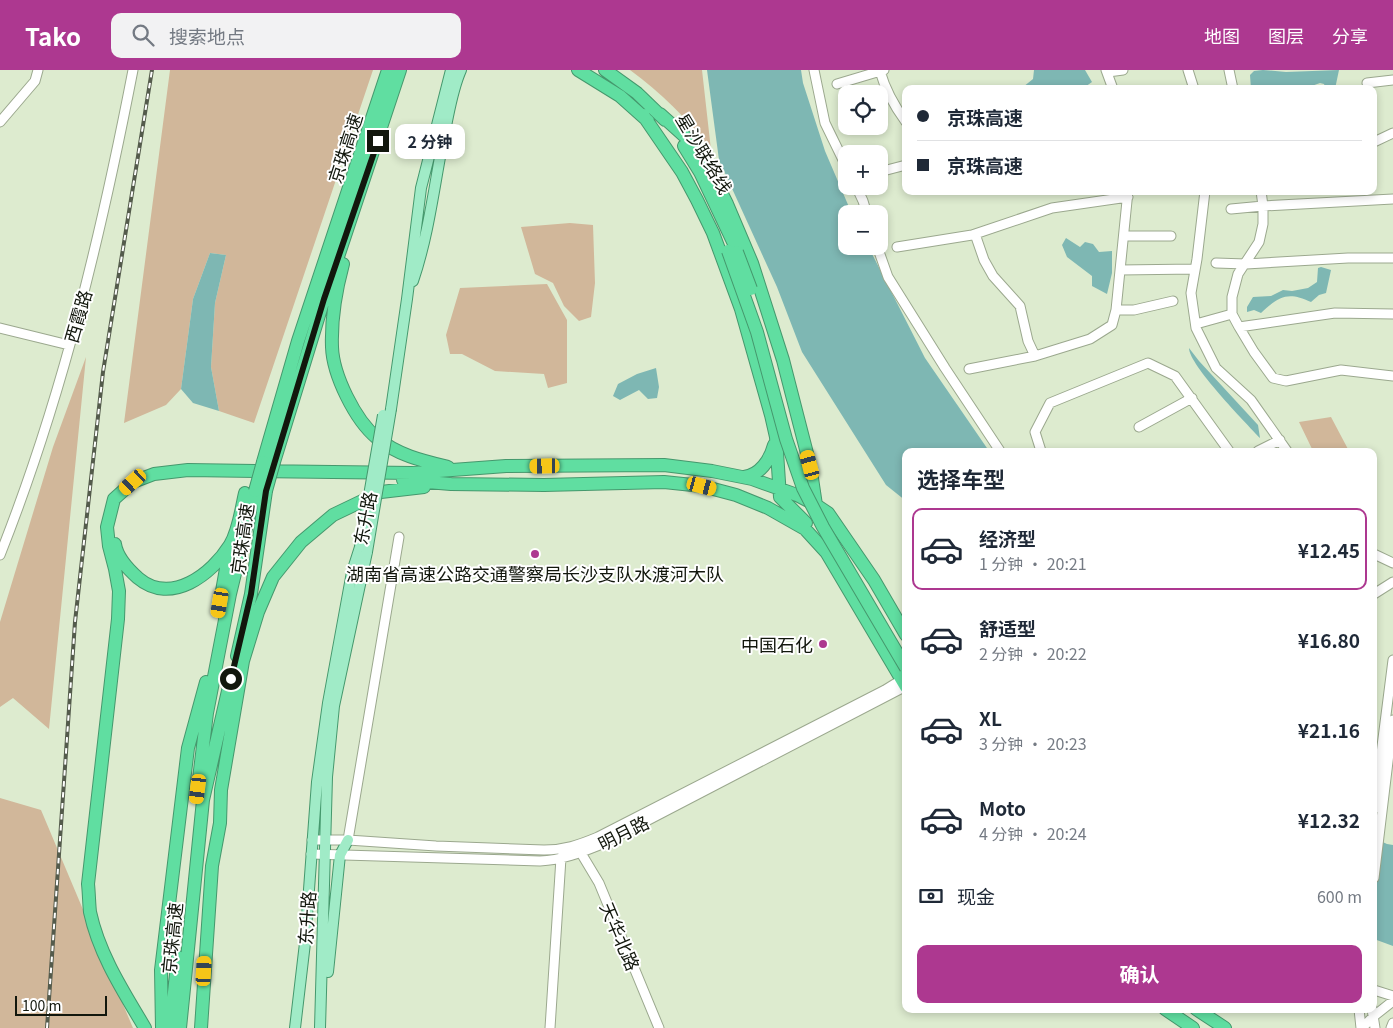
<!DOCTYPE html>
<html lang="zh">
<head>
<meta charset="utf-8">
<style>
	:root { --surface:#fff; --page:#f2f2f3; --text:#1f2937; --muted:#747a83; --line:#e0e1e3; --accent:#ad3890 }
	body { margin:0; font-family:Georgia,"Noto Sans SC",serif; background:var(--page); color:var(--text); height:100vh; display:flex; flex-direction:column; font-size:19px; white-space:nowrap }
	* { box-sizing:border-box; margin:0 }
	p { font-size:16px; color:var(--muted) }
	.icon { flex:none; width:28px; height:28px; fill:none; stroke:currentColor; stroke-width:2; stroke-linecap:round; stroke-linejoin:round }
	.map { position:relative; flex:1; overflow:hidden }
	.sheet { position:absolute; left:902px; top:378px; width:475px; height:565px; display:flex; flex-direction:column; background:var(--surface); border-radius:10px; box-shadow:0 2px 8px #0003 }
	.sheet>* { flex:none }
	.top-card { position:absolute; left:902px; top:15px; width:475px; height:110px; border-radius:10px; box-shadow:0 2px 8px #0003; display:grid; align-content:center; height:110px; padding:0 15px; background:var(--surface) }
	.tools { position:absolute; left:838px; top:15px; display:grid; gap:10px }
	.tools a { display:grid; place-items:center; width:50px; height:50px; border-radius:10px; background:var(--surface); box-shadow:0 2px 8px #0003; font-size:25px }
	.scale { position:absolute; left:15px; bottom:12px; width:92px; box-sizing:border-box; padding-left:5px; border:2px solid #12170d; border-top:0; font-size:14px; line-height:18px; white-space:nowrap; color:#12170d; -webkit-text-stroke:4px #fff; paint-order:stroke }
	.end { position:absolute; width:22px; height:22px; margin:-11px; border:6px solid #12170d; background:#fff; box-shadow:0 0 0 2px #fff }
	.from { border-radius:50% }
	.bubble { position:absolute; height:35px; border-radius:10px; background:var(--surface); box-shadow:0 2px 8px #0003; font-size:16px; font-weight:700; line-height:35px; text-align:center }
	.car { position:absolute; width:15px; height:30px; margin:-15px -8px; border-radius:6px; box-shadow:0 0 4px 1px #0007; background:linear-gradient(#f5c518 24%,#345 0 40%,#f5c518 0 76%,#345 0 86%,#f5c518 0) }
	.top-card b { display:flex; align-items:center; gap:18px; height:48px; font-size:19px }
	.top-card b+b { border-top:1px solid var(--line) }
	.top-card i { width:12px; height:12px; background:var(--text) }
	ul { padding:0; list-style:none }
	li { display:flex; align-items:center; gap:15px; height:82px; margin:0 10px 8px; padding:0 5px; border:2px solid transparent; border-radius:10px }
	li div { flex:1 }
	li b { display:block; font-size:19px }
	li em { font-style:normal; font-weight:700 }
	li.selected { border-color:var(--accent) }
	li>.icon { width:45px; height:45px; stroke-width:1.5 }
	h2 { padding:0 15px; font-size:22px; line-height:60px }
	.pay { display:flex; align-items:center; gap:12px; height:55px; padding:0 15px; font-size:19px }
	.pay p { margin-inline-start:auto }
	.cta { display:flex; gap:10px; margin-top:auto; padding:10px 15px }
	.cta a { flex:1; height:58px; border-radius:10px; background:var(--accent); color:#fff; font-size:20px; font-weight:700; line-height:58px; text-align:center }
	header { display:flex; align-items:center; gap:30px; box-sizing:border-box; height:70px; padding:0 25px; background:var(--accent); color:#fff }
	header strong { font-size:24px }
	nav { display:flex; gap:28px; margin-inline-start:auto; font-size:18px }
	.search { width:350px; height:45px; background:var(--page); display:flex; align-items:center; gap:12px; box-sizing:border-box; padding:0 18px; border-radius:10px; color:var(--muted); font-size:19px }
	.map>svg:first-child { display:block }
</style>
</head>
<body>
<header>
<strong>Tako</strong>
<div class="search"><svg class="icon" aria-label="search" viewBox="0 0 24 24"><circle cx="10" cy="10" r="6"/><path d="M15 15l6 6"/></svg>搜索地点</div>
<nav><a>地图</a><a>图层</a><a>分享</a></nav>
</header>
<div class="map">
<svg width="1393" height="958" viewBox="0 0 1393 958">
	<rect width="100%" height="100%" fill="#ddebcf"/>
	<path fill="#d1b79a" d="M170,0h203l-119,353 -35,-12 -8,-44 4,-64 11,-48 -16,-2 -17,46 -12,90 -15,16 -42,18z
		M630,0h72l9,80c-22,-30 -51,-58 -81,-80z
		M570,153l23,2 2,58 -4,34 -12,4 -15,-15 -11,-23 -18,-9 -14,-47z
		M547,214l20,36v63l-19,5 -4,-14 -49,-3 -33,-17h-12l-4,-19 14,-47z
		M86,287l-37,372 -36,-31 -13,9v-85l53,-175z
		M1331,347l18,34h-36l-14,-29z
		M0,728l41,12 92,218h-133z"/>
	<path fill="#7eb7b3" d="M707,0h94l2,13 22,68 27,63h-6v32h22l57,112 64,93h-83v50l-20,-16 -84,-133 -25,-65 -58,-127z
		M1034,0h51l7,12 -10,7h-77l5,-2h13l10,-8z
		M1263,0l23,2 53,-2 -4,19h-9l-2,-5 -4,-1 -14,5 -14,1h-41l-1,-14 4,-4z
		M1066,168l14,9 5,-5 8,2 6,8 13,-1v22l-5,21 -15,-8v-10l-25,-19 -5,-12z
		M210,183l16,2 -11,48 -4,64 8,44 -26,-8 -12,-14 12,-90z
		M1321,197l10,3 -5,23 -7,2 -8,7c-23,-11 -32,-6 -50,11l-7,-3 -7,2v-5l6,-10 18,-1 12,-6 9,1 16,-3 9,-6 1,-14z
		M1189,278l10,13 59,64 2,13c-14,-15 -71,-73 -71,-90z
		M656,298l3,19 -2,11 -9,1 -9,-9 -19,10 -7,-4 5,-12 19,-10z
		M1374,768l13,6 6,1v101l-19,-7z"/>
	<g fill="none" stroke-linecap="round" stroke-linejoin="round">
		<defs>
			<path id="minor" d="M814,0l11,53 21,43
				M1106,0l7,19
				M1188,0l6,19
				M1229,0l4,19
				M880,1c5,18 15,36 26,51
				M1108,2l15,-2
				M1367,13l26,-3
				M837,14l47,-14
				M0,52l35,-41 3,-11
				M1374,72l19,-9
				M883,101l23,-6
				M856,116l7,15 4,13
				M1205,121l-8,68 -6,34 5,35 20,40 35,32 36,51
				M1231,139l32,-3 -2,-15
				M975,164l9,26 9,16 27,30 8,35 7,15
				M1124,166h47
				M877,176l11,31 57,91 55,83
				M897,177l75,-12 80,-27 76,-11
				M1216,193l30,1 102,-6h45
				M1120,200l75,-1
				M1116,240h18l39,-9
				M1232,244v-17l6,-23 21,-32 4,-18v-18l130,-7
				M1393,244l-58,-1 -96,14 15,25 19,26 13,3 55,-11 52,6
				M1196,254l36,-10 7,13
				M0,258l69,17
				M969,299l66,-13 55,-17 22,-14 4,-15 12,-119
				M1139,357l53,-29
				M1041,381l-6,-19 15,-29 98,-40 27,13 54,75
				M1258,381l22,-11
				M1374,484l19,9
				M0,485c62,-156 101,-320 133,-485
				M1374,524l19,-12
				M1374,739l19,-149
				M312,770h36l88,6 108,4c20,0 35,-5 54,-13l287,-147 21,-13
				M348,770l51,-303
				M578,778l21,35 60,145
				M311,784l229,7c23,-1 42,-9 62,-17l304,-158
				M1374,808l19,-158
				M1374,920l19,6
				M1359,939l2,19
				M1372,939l3,19
				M550,958l11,-170 2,-3
				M1362,958l12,-12 19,-15
				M1391,958l2,-5"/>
			<path id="major" d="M413,211c17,-50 22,-103 33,-155 4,-19 7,-38 15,-56
				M391,339l16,-110 14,-111 30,-118
				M328,902l12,-117 8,-15
				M295,958l10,-85 12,-161 11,-79 24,-131 8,-25
				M320,958l7,-251 7,-71 33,-154"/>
			<path id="highway" d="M578,0l42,26 28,25
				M605,0l32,23 28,27
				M660,44l30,27 19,27 18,36 25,59 31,97 27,105 6,40
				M643,45l39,57 15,28 16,33 28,76 30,106 5,22 4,60 26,26
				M684,76l16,26 36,76
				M343,194c-7,26 -12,56 -11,83 1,28 23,73 45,91 20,17 46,23 71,29
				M263,392l35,-121 90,-271
				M274,392l50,-163 76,-229
				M744,407c16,-2 26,-17 30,-32
				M403,410l48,4 93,1 120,-3 38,4 34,9 32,13 37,21 21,23
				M115,474c2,14 13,25 23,34 33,28 74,-4 92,-33 9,-15 11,-35 15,-52
				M822,475l84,142
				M219,538l11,-62
				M237,586l14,-62 15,-103
				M197,725l10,-82 23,-119 25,-103
				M1165,939l28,19
				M1196,939l29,19
				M145,958c-22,-37 -46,-74 -55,-116 -1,-9 -1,-19 -2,-28l30,-265 1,-28 -4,-22 -6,-23 -2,-19 7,-28 19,-17 21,-8 34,-4 224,3 94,-7 158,-1 48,6 40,8 45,16 19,10 12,8 46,67 32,55
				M162,958l-1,-58 27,-222 18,-66
				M170,958l8,-71
				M180,958l23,-228 27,-118
				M201,958l11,-162 8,-43 1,-33 22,-129 15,-49 15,-35 28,-35 32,-27 48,-23 43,-5"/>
		</defs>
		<use href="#minor" stroke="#9ba88e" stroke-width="11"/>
		<use href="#major" stroke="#45986d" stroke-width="12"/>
		<use href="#highway" stroke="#45986d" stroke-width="14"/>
		<use href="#minor" stroke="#fff" stroke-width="9"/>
		<use href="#major" stroke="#a0ebc7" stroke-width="10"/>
		<use href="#highway" stroke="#60dea1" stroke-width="12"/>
		<defs>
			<path id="rail" d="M47,958l28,-406 28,-250 49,-302"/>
		</defs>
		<use href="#rail" stroke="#545b4c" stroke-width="4"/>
		<use href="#rail" stroke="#fff" stroke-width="2" stroke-dasharray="5.5" stroke-linecap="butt"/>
		<defs>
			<path id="major-bridge" d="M360,477l23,-132
				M367,482l24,-143"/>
			<path id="highway-bridge" d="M728,181l29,81 29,107 17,49 20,39 83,141
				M737,182l14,37
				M255,421l8,-29
				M266,421l8,-29"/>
		</defs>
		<use href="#major-bridge" stroke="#45986d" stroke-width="12" stroke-linecap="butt"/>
		<use href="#highway-bridge" stroke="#45986d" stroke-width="14" stroke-linecap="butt"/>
		<use href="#major-bridge" stroke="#a0ebc7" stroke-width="10"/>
		<use href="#highway-bridge" stroke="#60dea1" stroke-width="12"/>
	</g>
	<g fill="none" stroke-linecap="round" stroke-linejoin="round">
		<path stroke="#12170d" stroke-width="6" d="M231,609l20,-85 15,-103 58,-192 54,-158"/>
	</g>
	<g fill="#ad3890" stroke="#fff" stroke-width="2">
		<circle cx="535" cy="484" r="5"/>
		<circle cx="823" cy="574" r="5"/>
	</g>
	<g text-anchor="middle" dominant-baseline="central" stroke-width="4" stroke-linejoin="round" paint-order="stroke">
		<g font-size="18" fill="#12170d" stroke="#fff">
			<text transform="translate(344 78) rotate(-72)">京珠高速</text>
			<text transform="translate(705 83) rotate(59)">星沙联络线</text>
			<text transform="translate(77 246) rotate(-74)">西霞路</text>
			<text transform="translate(364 448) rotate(-79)">东升路</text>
			<text transform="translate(241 469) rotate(-82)">京珠高速</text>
			<text transform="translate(623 762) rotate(-27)">明月路</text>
			<text transform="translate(306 848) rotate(-86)">东升路</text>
			<text transform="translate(621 866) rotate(67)">天华北路</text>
			<text transform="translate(171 868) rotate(-84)">京珠高速</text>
		</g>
		<g font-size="18" fill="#12170d" stroke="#fff">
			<text x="535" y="503">湖南省高速公路交通警察局长沙支队水渡河大队</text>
			<text x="813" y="574" text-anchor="end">中国石化</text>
		</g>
	</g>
</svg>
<div class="tools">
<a><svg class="icon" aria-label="locate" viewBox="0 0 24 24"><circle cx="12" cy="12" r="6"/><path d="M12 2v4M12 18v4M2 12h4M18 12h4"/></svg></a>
<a>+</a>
<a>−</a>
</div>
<div class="scale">100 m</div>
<i class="end from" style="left:231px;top:609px"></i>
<i class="end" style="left:378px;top:71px"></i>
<div class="bubble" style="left:395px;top:54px;width:70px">2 分钟</div>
<i class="car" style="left:810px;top:395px;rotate:345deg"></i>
<i class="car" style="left:545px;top:396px;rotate:269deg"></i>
<i class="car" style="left:133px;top:412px;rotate:228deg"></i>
<i class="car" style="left:702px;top:416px;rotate:105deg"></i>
<i class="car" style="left:220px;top:533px;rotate:190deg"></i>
<i class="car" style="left:198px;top:719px;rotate:187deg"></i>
<i class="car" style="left:204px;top:901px;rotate:3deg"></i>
<div class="top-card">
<b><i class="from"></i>京珠高速</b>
<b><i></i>京珠高速</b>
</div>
<section class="sheet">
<h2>选择车型</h2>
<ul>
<li class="selected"><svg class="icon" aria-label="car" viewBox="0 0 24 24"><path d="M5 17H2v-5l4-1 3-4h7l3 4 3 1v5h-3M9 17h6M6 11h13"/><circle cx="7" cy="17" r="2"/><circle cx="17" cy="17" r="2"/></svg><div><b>经济型</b><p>1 分钟 · 20:21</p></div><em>¥12.45</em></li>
<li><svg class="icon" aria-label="car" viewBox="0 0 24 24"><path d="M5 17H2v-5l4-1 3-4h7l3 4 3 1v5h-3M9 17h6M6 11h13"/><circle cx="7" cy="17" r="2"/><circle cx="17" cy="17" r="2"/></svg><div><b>舒适型</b><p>2 分钟 · 20:22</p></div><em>¥16.80</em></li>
<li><svg class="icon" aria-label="car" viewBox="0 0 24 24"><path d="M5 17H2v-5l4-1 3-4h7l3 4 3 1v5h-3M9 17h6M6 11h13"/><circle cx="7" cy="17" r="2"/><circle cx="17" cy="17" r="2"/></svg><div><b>XL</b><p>3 分钟 · 20:23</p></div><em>¥21.16</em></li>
<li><svg class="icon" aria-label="car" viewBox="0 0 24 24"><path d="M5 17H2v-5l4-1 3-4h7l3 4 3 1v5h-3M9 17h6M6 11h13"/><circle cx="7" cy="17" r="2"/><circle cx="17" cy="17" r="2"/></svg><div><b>Moto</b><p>4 分钟 · 20:24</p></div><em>¥12.32</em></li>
</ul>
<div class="pay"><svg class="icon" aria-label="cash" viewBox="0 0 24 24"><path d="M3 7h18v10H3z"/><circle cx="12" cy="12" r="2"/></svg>现金<p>600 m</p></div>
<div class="cta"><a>确认</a></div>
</section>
</div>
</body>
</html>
